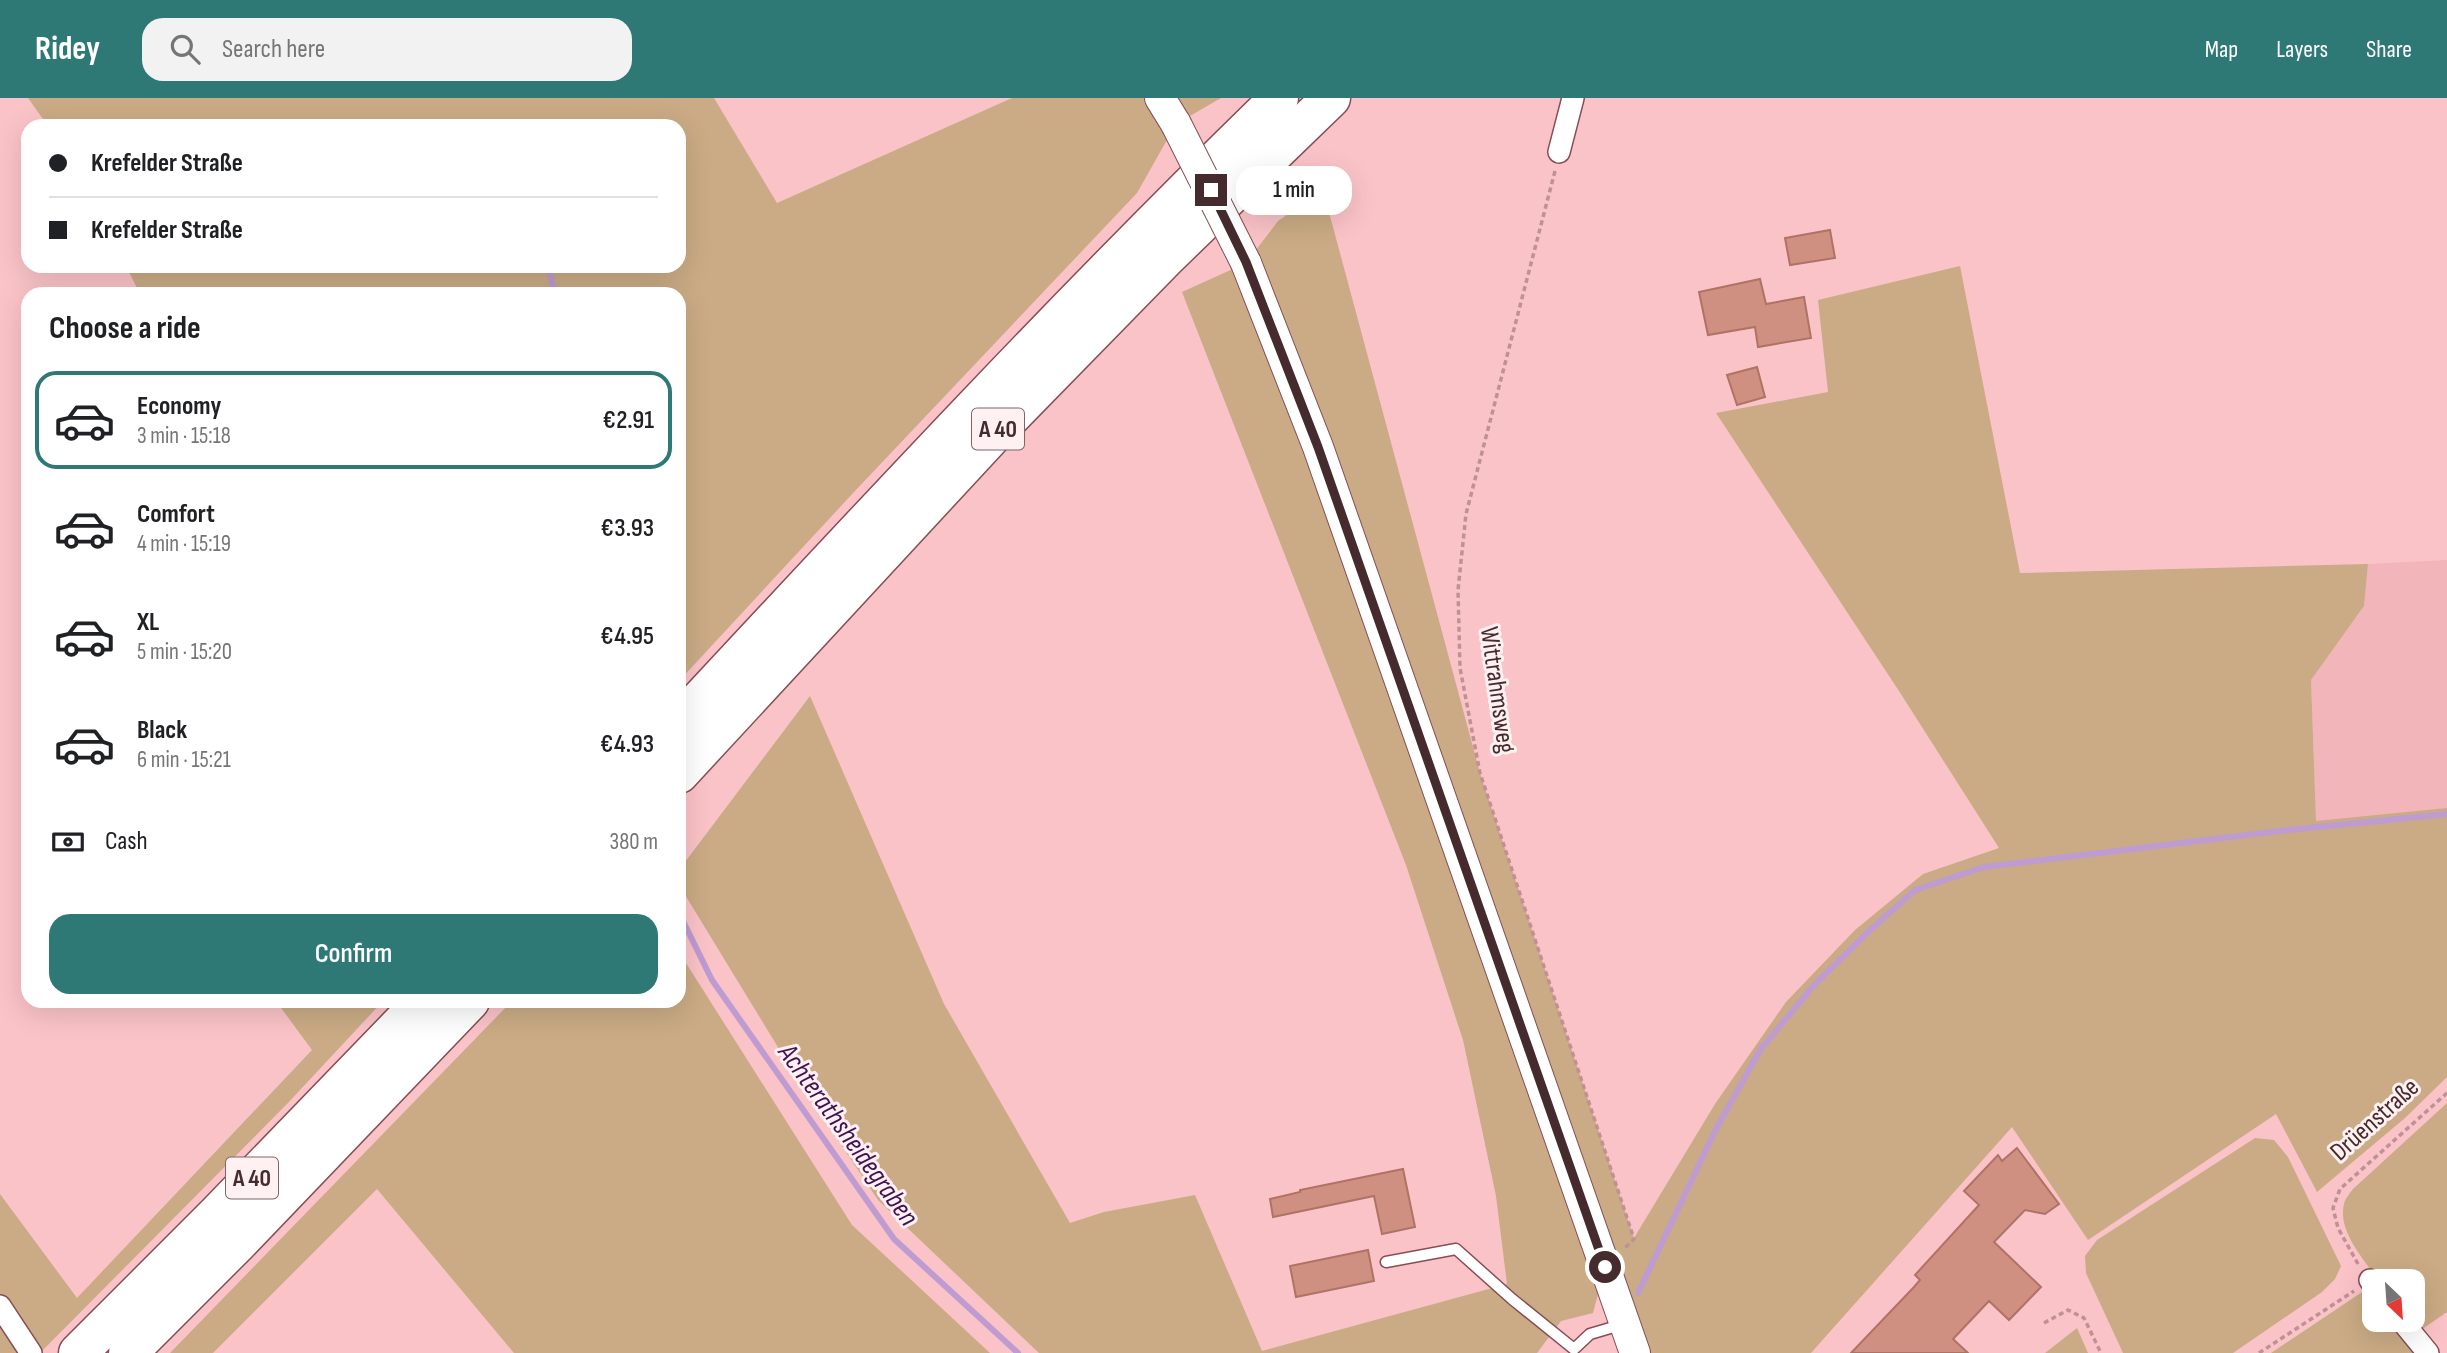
<!DOCTYPE html>
<html lang="en">
<head>
<meta charset="utf-8">
<style>
	:root { --surface:#fff; --page:#f2f2f2; --text:#202124; --muted:#757577; --line:#e0e0e0; --accent:#2e7876 }
	body { margin:0; font-family:"Sofia Sans Condensed",sans-serif; background:var(--page); color:var(--text); height:100vh; display:flex; flex-direction:column; font-size:26px; white-space:nowrap }
	* { box-sizing:border-box; margin:0 }
	p { font-size:23px; color:var(--muted) }
	.icon { flex:none; width:38px; height:38px; fill:none; stroke:currentColor; stroke-width:2; stroke-linecap:round; stroke-linejoin:round }
	.map { position:relative; flex:1; overflow:hidden }
	.drawer { position:absolute; left:21px; top:189px; width:665px; height:721px; display:flex; flex-direction:column; background:var(--surface); border-radius:21px; box-shadow:0 7px 28px #0002 }
	.drawer>* { flex:none }
	.banner { position:absolute; left:21px; top:21px; width:665px; height:154px; border-radius:21px; box-shadow:0 7px 28px #0002; display:grid; align-content:center; height:154px; padding:0 28px; background:var(--surface) }
	.needle { width:46px; rotate:155deg }
	.tools { position:absolute; left:2362px; top:1171px; display:grid; gap:14px }
	.tools a { display:grid; place-items:center; width:63px; height:63px; border-radius:14px; background:var(--surface); box-shadow:0 7px 28px #0002; font-size:35px }
	.end { position:absolute; width:32px; height:32px; margin:-16px; border:9px solid #452b2d; background:#fff; box-shadow:0 0 0 4px #fff }
	.from { border-radius:50% }
	.bubble { position:absolute; height:49px; border-radius:21px; background:var(--surface); box-shadow:0 7px 28px #0002; font-size:23px; font-weight:600; line-height:49px; text-align:center }
	.banner b { display:flex; align-items:center; gap:24px; height:66px; font-size:26px }
	.banner b+b { border-top:2px solid var(--line) }
	.banner i { width:18px; height:18px; background:var(--text) }
	ul { padding:0; list-style:none }
	li { display:flex; align-items:center; gap:21px; height:98px; margin:0 14px 10px; padding:0 14px; border:4px solid transparent; border-radius:21px }
	li div { flex:1 }
	li b { display:block; font-size:26px }
	li em { font-style:normal; font-weight:600 }
	li.active { border-color:var(--accent) }
	li>.icon { width:63px; height:63px; stroke-width:1.5 }
	h2 { padding:0 28px; font-size:32px; line-height:84px }
	.pay { display:flex; align-items:center; gap:18px; height:77px; padding:0 28px; font-size:26px }
	.pay p { margin-inline-start:auto }
	.cta { display:flex; gap:14px; margin-top:auto; padding:14px 28px }
	.cta a { flex:1; height:80px; border-radius:21px; background:var(--accent); color:#fff; font-size:28px; font-weight:600; line-height:80px; text-align:center }
	header { display:flex; align-items:center; gap:42px; box-sizing:border-box; height:98px; padding:0 35px; background:var(--accent); color:#fff }
	header strong { font-size:33px }
	nav { display:flex; gap:38px; margin-inline-start:auto; font-size:24px }
	.search { width:490px; height:63px; background:var(--page); display:flex; align-items:center; gap:18px; box-sizing:border-box; padding:0 24px; border-radius:21px; color:var(--muted); font-size:26px }
	.map>svg:first-child { display:block }
</style>
</head>
<body>
<header>
<strong>Ridey</strong>
<div class="search"><svg class="icon" aria-label="search" viewBox="0 0 24 24"><circle cx="10" cy="10" r="6"/><path d="M15 15l6 6"/></svg>Search here</div>
<nav><a>Map</a><a>Layers</a><a>Share</a></nav>
</header>
<div class="map">
<svg width="2447" height="1255" viewBox="0 0 2447 1255">
	<rect width="100%" height="100%" fill="#fac3c7"/>
	<path fill="#f2b5ba" d="M2447,462v248l-131,14 -5,-142 53,-74 4,-42z"/>
	<path fill="#caab85" d="M28,0h686l63,105 235,-105h209l-45,26 -39,69 -283,299 -175,189v-387h-539l-14,-28h553v-140h-631z
		M1323,92l157,583 154,465 81,-134 71,-102 69,-72 68,-56 76,-26 -100,-157 -183,-278 112,-21 -10,-92 142,-34 60,307 348,-9 -4,42 -53,74 5,141 131,-13v269l-42,41 -88,74 -41,-78 -188,126 -76,-113 -201,226h-163l-43,-85 -12,45 -32,8 -24,32h-498l-161,-153 -80,-120 -119,-195v-15l131,-174 134,308 126,219 34,-11 91,-17 67,156 245,-67 -11,-88 -33,-156 -57,-175 -224,-573 64,-29 32,-42z
		M679,854l173,273 138,128h-476l-137,-164 -164,164h-43l342,-352h167z
		M276,903h107l-96,103 -247,249h-40v-159l77,104 235,-248z
		M2447,1005v209l-29,20 -5,-12v-39h-34c-14,-20 -42,-50 -35,-77 1,-5 6,-11 9,-15z
		M2255,1040l19,2 14,17 53,109 -6,13 -13,13 -89,61h-110l-37,-80 -1,-17 12,-16z
		M2368,1190l7,9v23h18l27,33h-149z
		M2077,1230l11,25h-43z"/>
	<g fill="none" stroke-linecap="round" stroke-linejoin="round">
		<path stroke="#be9bd1" stroke-width="6" d="M548,168l7,28
			M679,815l33,67 182,259 124,114
			M1638,1195l78,-164 44,-79 54,-65 55,-54 46,-41 69,-23 304,-37 159,-16"/>
	</g>
	<path fill="#cf9082" stroke="#af7365" stroke-width="2" d="M1830,132l5,28 -45,7 -5,-27z
		M1760,181l6,25 38,-7 7,41 -53,9 -3,-20 -47,8 -9,-43z
		M1757,269l8,30 -28,8 -10,-30z
		M2017,1050l42,56 -14,10 -20,-4 -31,32 47,45 -32,33 -20,-19 -36,38 15,14h-117l63,-66 6,-7 -5,-5 64,-70 -15,-14 34,-36 4,6z
		M1403,1071l12,58 -33,7 -8,-38 -101,21 -3,-18 30,-7v-2z
		M1368,1152l6,31 -78,16 -6,-31z"/>
	<g fill="none" stroke-linecap="round" stroke-linejoin="round">
		<defs>
			<path id="service" d="M1386,1164l70,-13 56,50 62,50 16,-15 34,-10"/>
			<path id="minor" d="M1559,54l14,-54
				M2370,1182l5,7
				M0,1208l31,47
				M2401,1222l27,33"/>
			<path id="secondary" d="M1160,0l16,26
				M1246,165l72,184 317,906"/>
			<path id="motorway" d="M679,624c197,-212 393,-423 600,-624
				M679,676l311,-336 178,-182 163,-158
				M78,1255l139,-139 206,-213
				M128,1255l110,-110 232,-242"/>
		</defs>
		<use href="#service" stroke="#874d53" stroke-width="13"/>
		<use href="#minor" stroke="#874d53" stroke-width="24"/>
		<use href="#secondary" stroke="#874d53" stroke-width="32"/>
		<use href="#motorway" stroke="#874d53" stroke-width="41"/>
		<path stroke="#bf9194" stroke-width="3.5" stroke-dasharray="5 3.5" stroke-linecap="butt" d="M1555,73l-89,343 -8,76 2,78 20,105 154,466 -9,9
			M2358,1166l-20,-36 -5,-20 7,-19 107,-96
			M2044,1225l24,-13 16,8 17,35
			M2259,1255l95,-62"/>
		<use href="#service" stroke="#fff" stroke-width="10"/>
		<use href="#minor" stroke="#fff" stroke-width="21"/>
		<use href="#secondary" stroke="#fff" stroke-width="30"/>
		<use href="#motorway" stroke="#fff" stroke-width="38"/>
		<defs>
			<path id="secondary-bridge" d="M1176,26l70,139"/>
		</defs>
		<use href="#secondary-bridge" stroke="#874d53" stroke-width="32" stroke-linecap="butt"/>
		<use href="#secondary-bridge" stroke="#fff" stroke-width="30"/>
	</g>
	<g fill="none" stroke-linecap="round" stroke-linejoin="round">
		<path stroke="#452b2d" stroke-width="9" d="M1211,92l35,72 72,185 287,820"/>
	</g>
	<g text-anchor="middle" dominant-baseline="central" stroke-width="6" stroke-linejoin="round" paint-order="stroke">
		<g fill="#fff0f1" stroke="#7d6668" stroke-width="2">
			<rect x="972" y="310.5" width="52" height="41" rx="5"/>
			<rect x="226" y="1059.5" width="52" height="41" rx="5"/>
		</g>
		<g font-size="24" font-weight="bold" fill="#452b2d">
			<text x="998" y="331">A 40</text>
			<text x="252" y="1080">A 40</text>
		</g>
		<g font-size="26" fill="#452b2d" stroke="#fff0f1">
			<text transform="translate(1497 592) rotate(82)">Wittrahmsweg</text>
			<text transform="translate(2375 1022) rotate(-42)">Drüenstraße</text>
		</g>
		<g font-size="28" font-style="italic" fill="#3f1253" stroke="#fff0f1">
			<text transform="translate(848 1037) rotate(54)">Achterathsheidegraben</text>
		</g>
	</g>
</svg>
<div class="tools">
<a><svg class="needle" viewBox="-14 -14 28 28"><path d="M0-13l5 13h-10z" fill="#e53935"/><path d="M0 13l5-13h-10z" fill="#757577"/></svg></a>
</div>
<i class="end from" style="left:1605px;top:1169px"></i>
<i class="end" style="left:1211px;top:92px"></i>
<div class="bubble" style="left:1236px;top:68px;width:116px">1 min</div>
<div class="banner">
<b><i class="from"></i>Krefelder Straße</b>
<b><i></i>Krefelder Straße</b>
</div>
<section class="drawer">
<h2>Choose a ride</h2>
<ul>
<li class="active"><svg class="icon" aria-label="car" viewBox="0 0 24 24"><path d="M5 17H2v-5l4-1 3-4h7l3 4 3 1v5h-3M9 17h6M6 11h13"/><circle cx="7" cy="17" r="2"/><circle cx="17" cy="17" r="2"/></svg><div><b>Economy</b><p>3 min · 15:18</p></div><em>€2.91</em></li>
<li><svg class="icon" aria-label="car" viewBox="0 0 24 24"><path d="M5 17H2v-5l4-1 3-4h7l3 4 3 1v5h-3M9 17h6M6 11h13"/><circle cx="7" cy="17" r="2"/><circle cx="17" cy="17" r="2"/></svg><div><b>Comfort</b><p>4 min · 15:19</p></div><em>€3.93</em></li>
<li><svg class="icon" aria-label="car" viewBox="0 0 24 24"><path d="M5 17H2v-5l4-1 3-4h7l3 4 3 1v5h-3M9 17h6M6 11h13"/><circle cx="7" cy="17" r="2"/><circle cx="17" cy="17" r="2"/></svg><div><b>XL</b><p>5 min · 15:20</p></div><em>€4.95</em></li>
<li><svg class="icon" aria-label="car" viewBox="0 0 24 24"><path d="M5 17H2v-5l4-1 3-4h7l3 4 3 1v5h-3M9 17h6M6 11h13"/><circle cx="7" cy="17" r="2"/><circle cx="17" cy="17" r="2"/></svg><div><b>Black</b><p>6 min · 15:21</p></div><em>€4.93</em></li>
</ul>
<div class="pay"><svg class="icon" aria-label="cash" viewBox="0 0 24 24"><path d="M3 7h18v10H3z"/><circle cx="12" cy="12" r="2"/></svg>Cash<p>380 m</p></div>
<div class="cta"><a>Confirm</a></div>
</section>
</div>
</body>
</html>
